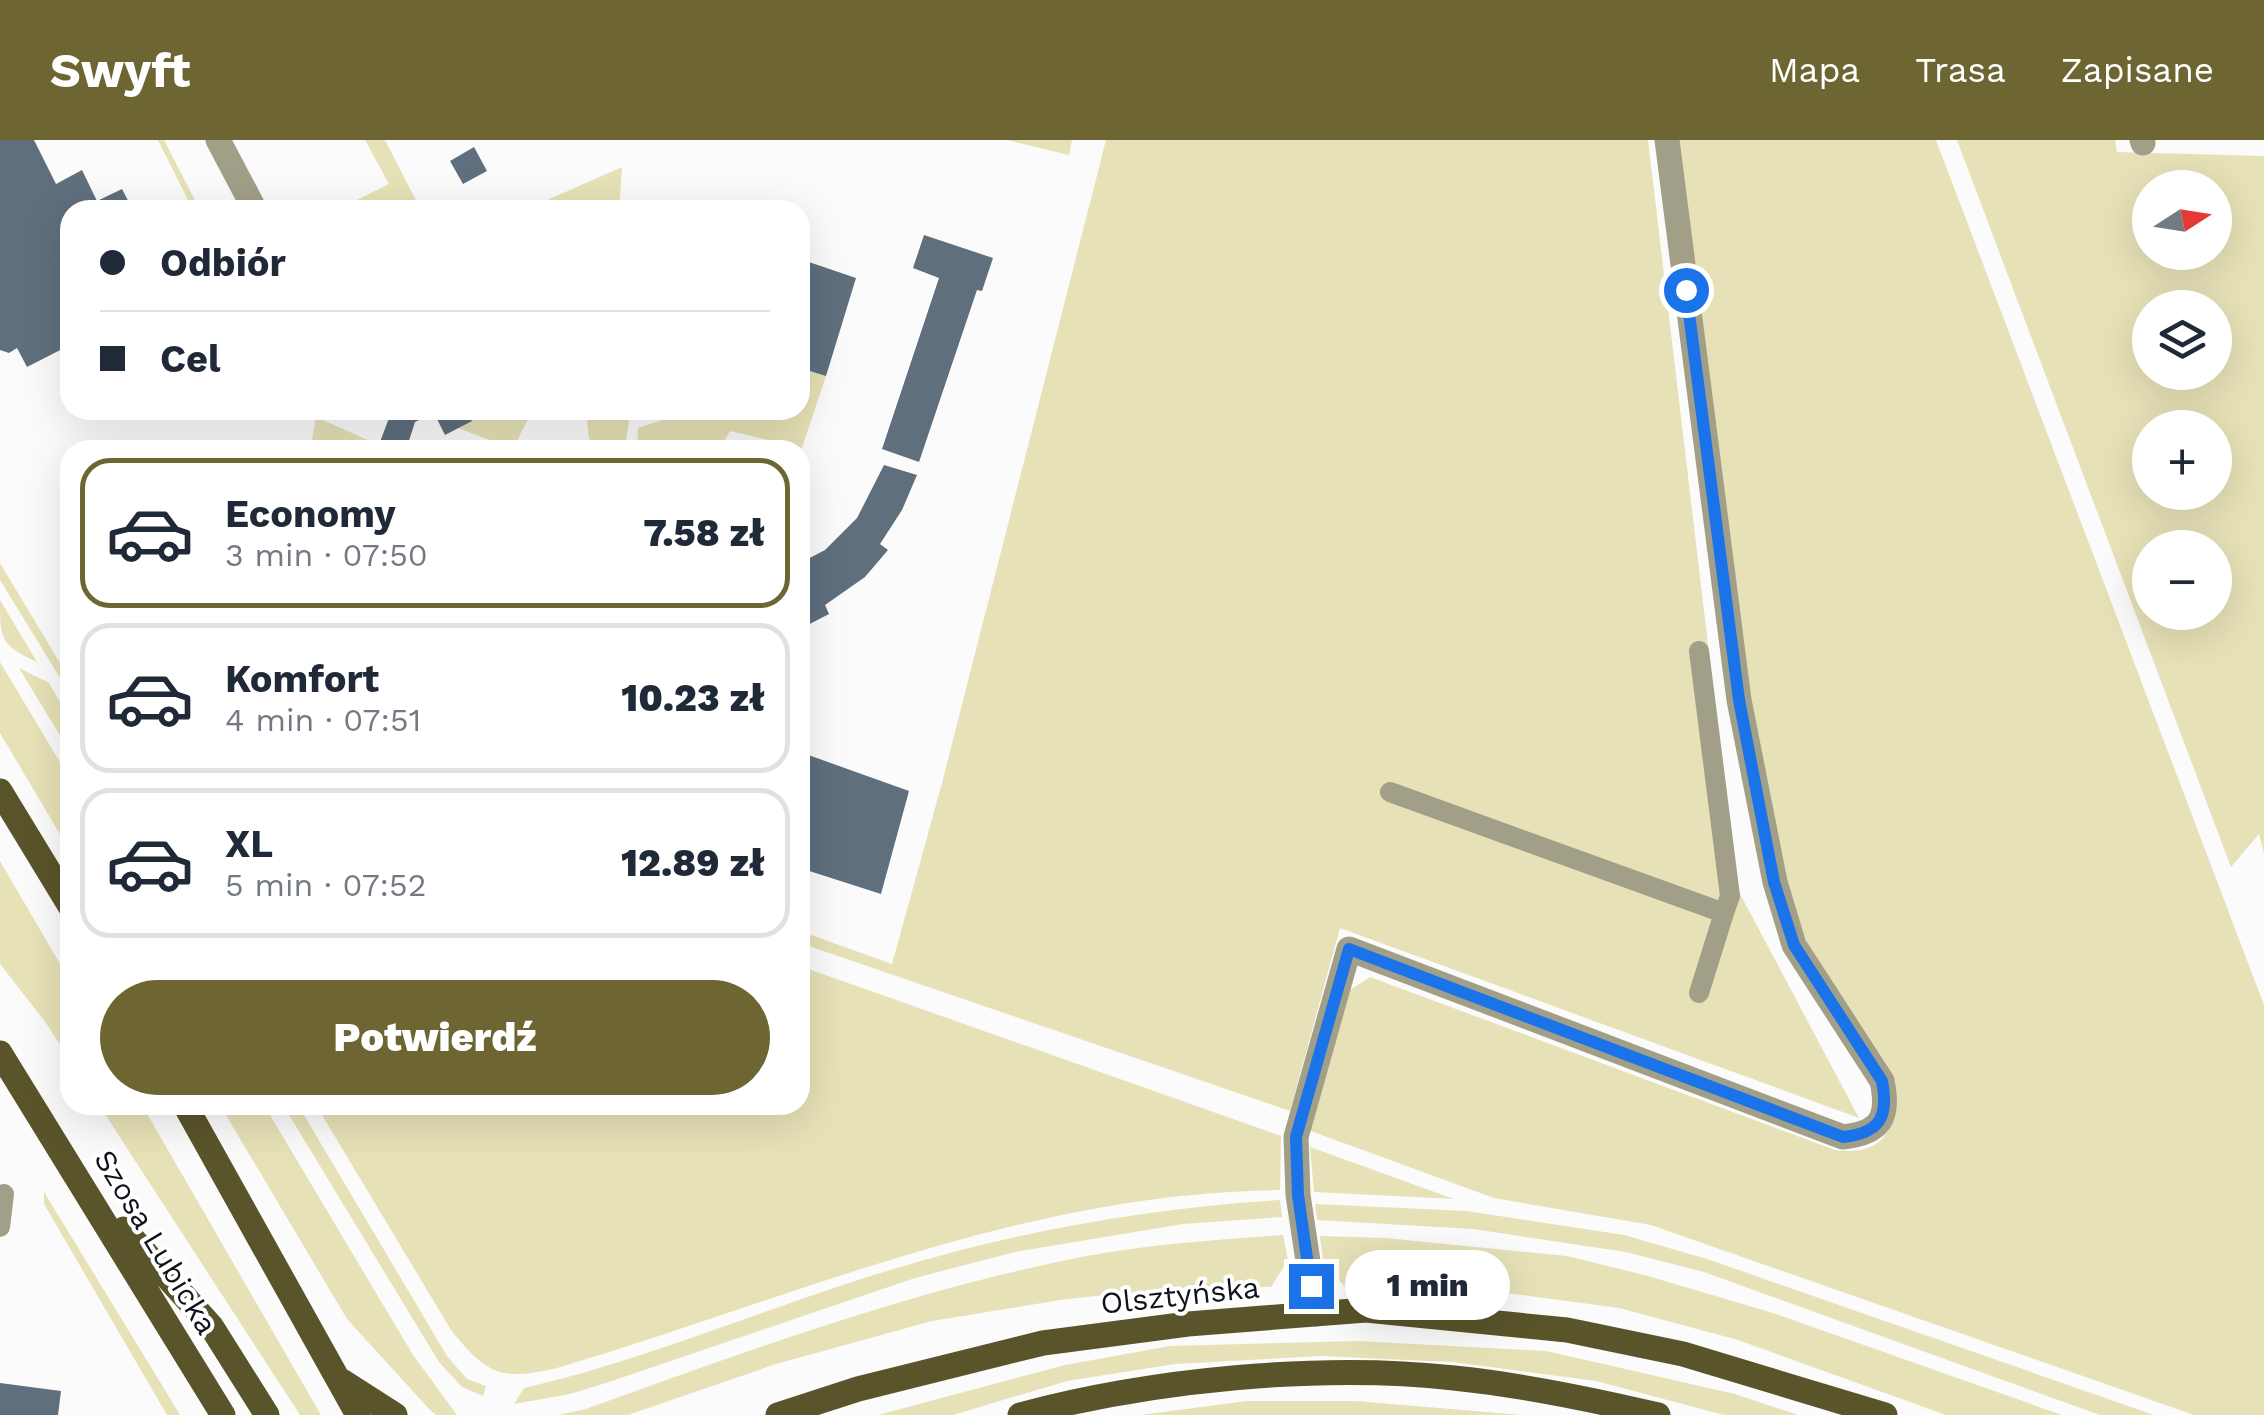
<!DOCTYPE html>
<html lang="pl">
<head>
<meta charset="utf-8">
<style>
	:root { --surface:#fff; --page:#f2f2f3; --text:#1f2937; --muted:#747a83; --line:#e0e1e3; --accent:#6d6632 }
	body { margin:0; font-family:"Work Sans",sans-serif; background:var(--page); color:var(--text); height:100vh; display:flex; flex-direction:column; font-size:38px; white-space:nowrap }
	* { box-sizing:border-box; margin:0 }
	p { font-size:32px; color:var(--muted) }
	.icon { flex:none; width:55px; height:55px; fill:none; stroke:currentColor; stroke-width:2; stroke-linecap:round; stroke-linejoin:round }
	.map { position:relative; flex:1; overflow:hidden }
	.side { position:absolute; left:60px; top:300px; width:750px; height:675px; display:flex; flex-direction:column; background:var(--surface); border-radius:30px; box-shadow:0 10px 40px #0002 }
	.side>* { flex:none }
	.hud { position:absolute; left:60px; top:60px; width:750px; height:220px; border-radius:30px; box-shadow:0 10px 40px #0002; display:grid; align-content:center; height:220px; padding:0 40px; background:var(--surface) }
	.needle { width:65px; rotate:78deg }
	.fabs { position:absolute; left:2132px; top:30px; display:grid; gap:20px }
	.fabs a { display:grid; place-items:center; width:100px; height:100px; border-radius:50%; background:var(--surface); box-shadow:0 10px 40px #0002; font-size:50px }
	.end { position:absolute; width:45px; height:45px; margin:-22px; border:12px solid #1a73e8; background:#fff; box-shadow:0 0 0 5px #fff }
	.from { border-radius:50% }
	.bubble { position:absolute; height:70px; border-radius:35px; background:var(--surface); box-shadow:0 10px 40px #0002; font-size:32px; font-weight:800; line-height:70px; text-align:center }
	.hud b { display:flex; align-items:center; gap:35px; height:95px; font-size:38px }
	.hud b+b { border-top:2px solid var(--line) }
	.hud i { width:25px; height:25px; background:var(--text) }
	ul { padding:18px 0 0; list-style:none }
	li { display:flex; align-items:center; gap:30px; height:150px; margin:0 20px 15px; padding:0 20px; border:5px solid var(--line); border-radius:30px }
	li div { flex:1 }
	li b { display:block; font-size:38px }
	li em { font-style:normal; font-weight:800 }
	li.on { border-color:var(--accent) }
	li>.icon { width:90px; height:90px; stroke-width:1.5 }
	.button { display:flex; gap:20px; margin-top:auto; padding:20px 40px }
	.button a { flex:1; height:115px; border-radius:60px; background:var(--accent); color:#fff; font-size:40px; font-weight:800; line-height:115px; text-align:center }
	header { display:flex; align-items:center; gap:60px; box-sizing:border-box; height:140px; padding:0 50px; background:var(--accent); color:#fff }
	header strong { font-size:48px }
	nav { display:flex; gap:55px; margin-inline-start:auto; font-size:35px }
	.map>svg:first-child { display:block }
</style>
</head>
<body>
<header>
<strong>Swyft</strong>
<nav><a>Mapa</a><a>Trasa</a><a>Zapisane</a></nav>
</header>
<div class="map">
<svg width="2264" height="1275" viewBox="0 0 2264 1275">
	<rect width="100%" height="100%" fill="#fbfbfb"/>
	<path fill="#e6e1b6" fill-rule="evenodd" d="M158,0h6l36,70h-7z
		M365,0h20l36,70h-84l52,-26z
		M1007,0h65l-3,15z
		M1106,0h542l89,748 122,230 -519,-190 -50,183 -490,-168v-12l92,33 50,-181z
		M1677,0h259l328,865v410h-70l-543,-190 -157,-27 -186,-68 42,-140 20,-13 465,173c40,5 56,-10 61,-48l-104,-187 -42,-212z
		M1957,0h158l2,12 147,4v697l-5,-19 -28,33zM2150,48h65v64h-65zM2150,168h65v64h-65zM2150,288h65v64h-65zM2150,408h65v64h-65z
		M622,27l-3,43h-94z
		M800,228l26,8 -24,72 -72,-17 -11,19h-82l1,-22 55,-18h107z
		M467,270h65v1l-19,38 -55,-21z
		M586,270h67l-24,10 -4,30h-9l-27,-11z
		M316,277l63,28 -2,5h-55l-11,-4z
		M0,423l63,105 7,-2v28l-70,-114z
		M0,460l37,62c-37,-17 -37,-23 -37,-62z
		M0,522l70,117v72l-70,-118z
		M19,528l30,15 21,36v33z
		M0,721l70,120v79l-24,-37 -46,-59z
		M800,826l481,170 -1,54c-258,3 -481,106 -723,178 -56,13 -70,7 -106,-38l-135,-225h484z
		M99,965h43l179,310h-21z
		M220,965h44l149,250 44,60h-21l-6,-5 -83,-91z
		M283,965h15l149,251 20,23 19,7 -3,10 -21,-9 -23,-25z
		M1310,1007l144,52 -140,-7z
		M44,1052l135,221 1,2h-13l-123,-211z
		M1280,1060l2,17 -99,7 -168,28 -100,26 -306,104 -39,12 -56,10 10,-16c134,-31 259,-88 390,-125 120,-35 242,-55 366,-63z
		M1315,1064l151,7 158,24 83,24 447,156h-54l-396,-143 -78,-20 -153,-23 -156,-9z
		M1283,1095l5,25 -17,27 -98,1 -106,11 -135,22 -156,43 -148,51h-70l28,-6c164,-59 329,-120 501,-153 64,-12 131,-16 196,-21z
		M1320,1096l66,2 181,18 81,20 125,37 289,102h-116l-208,-75 -119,-32 -105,-14 -169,-7 -22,-26z
		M1358,1201l188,10 189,43 63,21h-74l-128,-34 -144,-19 -132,-6 -145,8 -108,17 -114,34h-75l187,-50 105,-19z
		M1247,1261h109l166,14h-382z"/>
	<path fill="#5f6f7e" d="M0,0h34l22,44 26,-14 15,31 25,-12 11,21h-63v135l-43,22 -10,-19 -8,5 -9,-3z
		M474,7l13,24 -24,13 -13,-23z
		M924,95l69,23 -11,33 -5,-1 -58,172 -37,-13 57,-171 -26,-10z
		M800,119l56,19 -30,98 -26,-8z
		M392,270h75l5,11 -27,14 -11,-22 -19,9 -9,28h-29z
		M884,325l33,10 -15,35 -22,34 8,6 -23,27 -40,28 4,9 -29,15v-66l25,-13 32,-32z
		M800,612l109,39 -28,103 -81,-26z
		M0,1243l61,8 -3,24h-58z"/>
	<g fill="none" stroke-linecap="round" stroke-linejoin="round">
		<path stroke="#a29f88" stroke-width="20" d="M1390,652l334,121 6,-17 -31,-245
			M1699,853l25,-80
			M0,1087l4,-33"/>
		<path stroke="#a29f88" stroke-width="25" d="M218,0l37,70
			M2142,0l1,3
			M1316,1174l-18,-119 -2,-58 53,-188 494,188c37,-4 47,-19 39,-56l-88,-136 -19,-63 -36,-182 -72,-560"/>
		<path stroke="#5a542a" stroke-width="25" d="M0,651l70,115
			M0,913l223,362
			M185,965l173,310
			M124,1089l87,97 56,89
			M342,1241l53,34
			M778,1275l80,-26 185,-46 145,-19 178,-14 201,20 116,24 202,61
			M1020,1275c130,-35 300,-52 434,-37 69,7 136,21 204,37"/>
	</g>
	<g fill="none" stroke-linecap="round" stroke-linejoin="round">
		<path stroke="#1a73e8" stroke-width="12" d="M1311,1146l-13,-91 -2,-58 53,-188 494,188c37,-4 46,-20 39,-56l-88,-136 -20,-63 -35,-182 -53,-410"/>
	</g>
	<g text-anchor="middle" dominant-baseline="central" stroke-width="8" stroke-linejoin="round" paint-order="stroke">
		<g font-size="30" fill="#0e141a" stroke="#fff">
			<text transform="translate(156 1102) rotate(59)">Szosa Lubicka</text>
			<text transform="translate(1180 1155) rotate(-6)">Olsztyńska</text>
		</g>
	</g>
</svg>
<div class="fabs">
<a><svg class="needle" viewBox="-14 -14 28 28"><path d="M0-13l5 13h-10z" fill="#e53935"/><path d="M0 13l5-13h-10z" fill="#747a83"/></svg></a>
<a><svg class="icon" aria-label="layers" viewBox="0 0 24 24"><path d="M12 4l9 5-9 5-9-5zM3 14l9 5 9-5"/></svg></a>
<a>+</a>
<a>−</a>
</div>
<i class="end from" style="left:1686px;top:150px"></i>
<i class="end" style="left:1311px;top:1146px"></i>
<div class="bubble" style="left:1345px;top:1110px;width:165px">1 min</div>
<div class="hud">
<b><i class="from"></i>Odbiór</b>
<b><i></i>Cel</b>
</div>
<section class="side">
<ul>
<li class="on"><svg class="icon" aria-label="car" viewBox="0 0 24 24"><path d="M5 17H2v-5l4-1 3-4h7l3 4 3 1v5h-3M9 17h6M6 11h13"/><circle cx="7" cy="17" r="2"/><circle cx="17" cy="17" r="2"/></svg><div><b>Economy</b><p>3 min · 07:50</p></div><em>7.58 zł</em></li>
<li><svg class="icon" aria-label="car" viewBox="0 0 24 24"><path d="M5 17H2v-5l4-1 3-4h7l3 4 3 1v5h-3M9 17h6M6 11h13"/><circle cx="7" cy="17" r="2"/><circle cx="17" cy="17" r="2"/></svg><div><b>Komfort</b><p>4 min · 07:51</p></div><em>10.23 zł</em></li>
<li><svg class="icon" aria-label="car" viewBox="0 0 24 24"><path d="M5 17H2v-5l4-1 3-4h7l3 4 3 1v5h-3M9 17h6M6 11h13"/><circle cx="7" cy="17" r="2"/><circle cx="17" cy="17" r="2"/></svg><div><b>XL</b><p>5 min · 07:52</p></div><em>12.89 zł</em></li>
</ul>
<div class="button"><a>Potwierdź</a></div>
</section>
</div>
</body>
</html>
